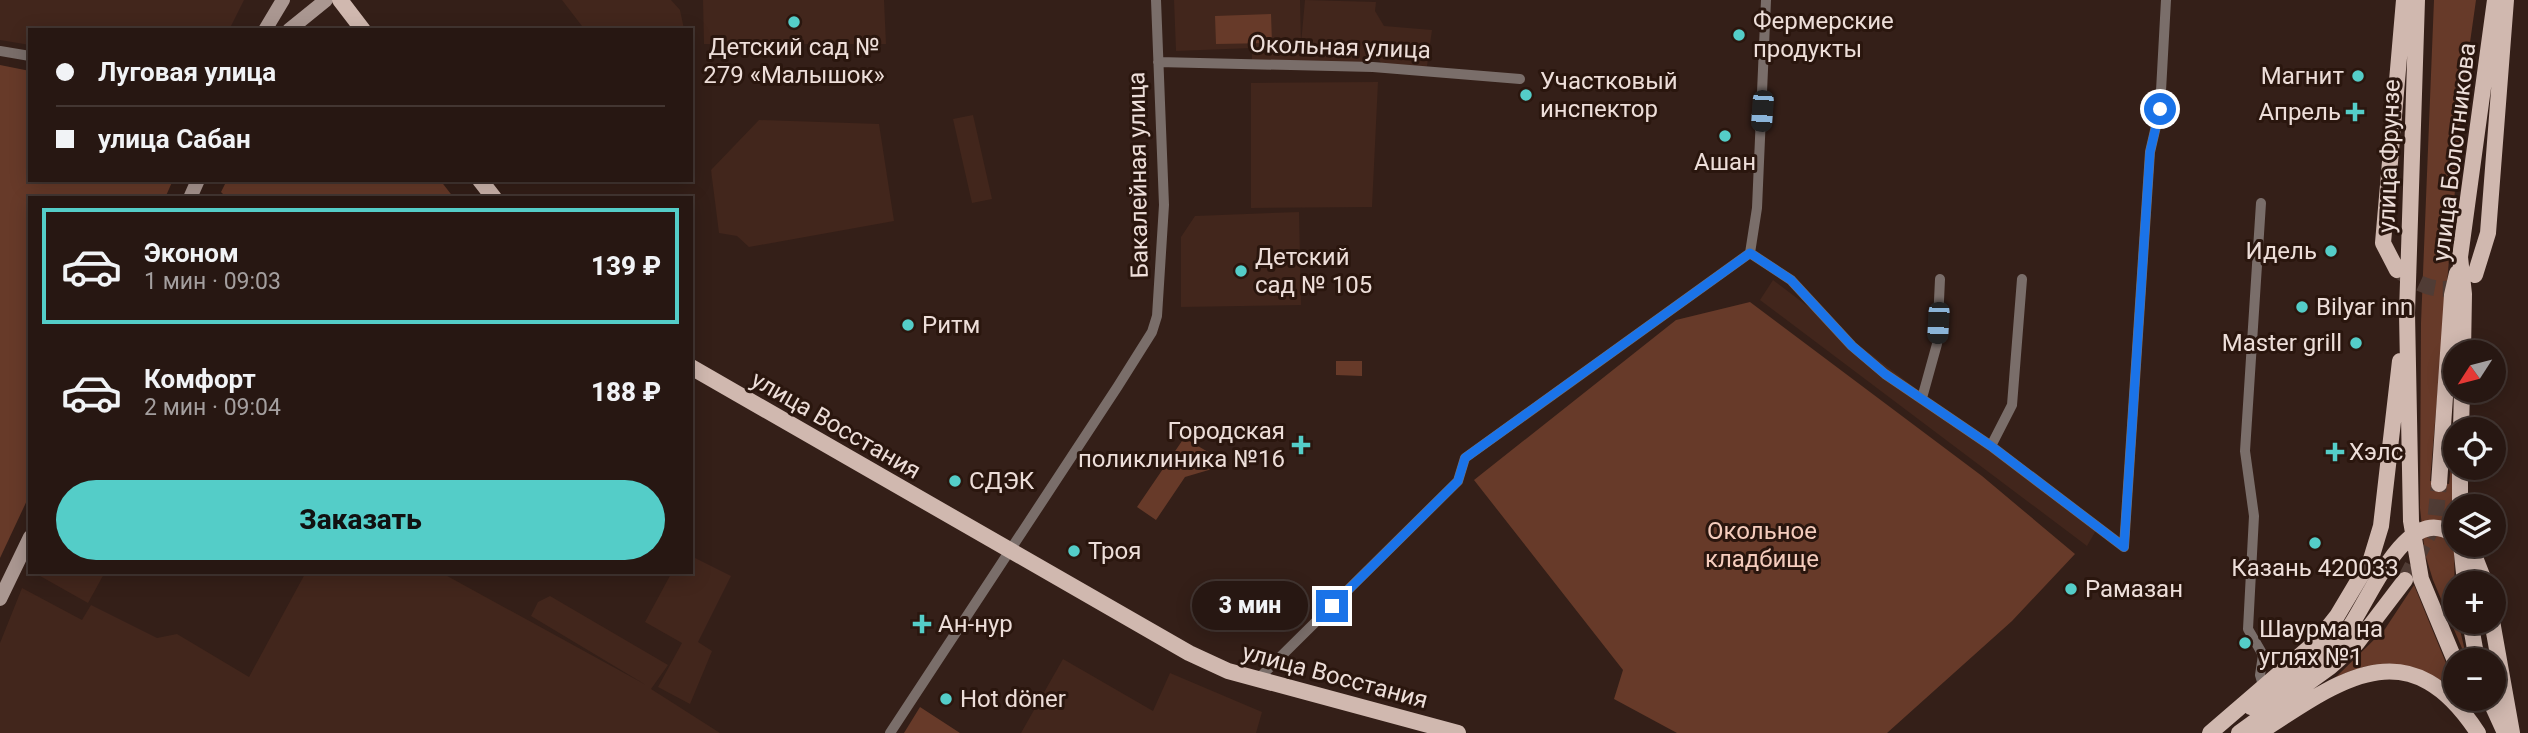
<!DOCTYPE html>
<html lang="ru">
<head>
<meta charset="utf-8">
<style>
	:root { --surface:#271712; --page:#332420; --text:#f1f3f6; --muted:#a49f9f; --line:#433632; --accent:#54cdc8 }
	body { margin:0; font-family:Roboto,sans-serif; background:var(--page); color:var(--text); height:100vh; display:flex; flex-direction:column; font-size:26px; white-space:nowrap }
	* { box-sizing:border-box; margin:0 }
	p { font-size:23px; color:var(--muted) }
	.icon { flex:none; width:38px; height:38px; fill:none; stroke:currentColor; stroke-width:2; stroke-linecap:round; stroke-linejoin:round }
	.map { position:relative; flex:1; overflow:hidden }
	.drawer { position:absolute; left:28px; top:196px; width:665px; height:378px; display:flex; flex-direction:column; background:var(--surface); border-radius:0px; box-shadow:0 4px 18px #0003,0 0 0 2px var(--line) }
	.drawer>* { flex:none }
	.banner { position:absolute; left:28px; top:28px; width:665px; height:154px; border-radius:0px; box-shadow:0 4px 18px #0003,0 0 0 2px var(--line); display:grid; align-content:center; height:154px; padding:0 28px; background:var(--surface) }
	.needle { width:46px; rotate:234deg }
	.controls { position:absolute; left:2443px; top:340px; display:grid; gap:14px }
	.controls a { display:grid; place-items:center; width:63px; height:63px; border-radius:50%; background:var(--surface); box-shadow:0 4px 18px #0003,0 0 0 2px var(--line); font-size:35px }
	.end { position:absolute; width:32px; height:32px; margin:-16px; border:9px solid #1a73e8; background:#fff; box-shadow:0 0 0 4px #fff }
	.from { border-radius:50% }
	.bubble { position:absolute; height:49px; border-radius:24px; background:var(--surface); box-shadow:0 4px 18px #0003,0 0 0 2px var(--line); font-size:23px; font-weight:800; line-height:49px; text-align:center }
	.car { position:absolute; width:21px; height:42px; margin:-21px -10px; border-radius:9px; box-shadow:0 0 5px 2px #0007; background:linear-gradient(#222 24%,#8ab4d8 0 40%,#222 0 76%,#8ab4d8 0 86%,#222 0) }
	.banner b { display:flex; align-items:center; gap:24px; height:66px; font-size:26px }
	.banner b+b { border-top:2px solid var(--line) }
	.banner i { width:18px; height:18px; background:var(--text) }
	ul { padding:12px 0 0; list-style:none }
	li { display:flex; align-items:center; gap:21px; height:116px; margin:0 14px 10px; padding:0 14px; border:4px solid transparent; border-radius:0px }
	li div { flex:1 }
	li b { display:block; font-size:26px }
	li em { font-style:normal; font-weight:800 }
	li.current { border-color:var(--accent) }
	li>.icon { width:63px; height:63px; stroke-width:1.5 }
	.action { display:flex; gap:14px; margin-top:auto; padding:14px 28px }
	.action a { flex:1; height:80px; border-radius:42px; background:var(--accent); color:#111; font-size:28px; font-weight:800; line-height:80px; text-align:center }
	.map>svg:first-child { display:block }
</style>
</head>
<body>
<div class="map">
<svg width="2528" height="733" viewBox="0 0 2528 733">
	<rect width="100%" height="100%" fill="#341f18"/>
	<path fill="#42261c" d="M0,0h244l-15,30h-199v15l-30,-5z
		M562,0h109l9,10 4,19 -99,1z
		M703,0h181l2,44h-182z
		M1174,0h126l1,44 4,-44 71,2 -1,9 9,15 48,4 -5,36 -45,-1 -10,-19 -2,25 -118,-2v-21l-76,3z
		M1378,82l-6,125 -121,1v-125z
		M973,115l19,84 -20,4 -19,-84z
		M759,120l120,4 15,97 -145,26 -12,-11 -18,-3 -8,-63z
		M1299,212l2,93 -120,2v-70l14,-21z
		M1773,280l325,247 -11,19 -327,-246z
		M691,556l40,20 -33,66 14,9 -22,53 -32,-17 24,-44 -37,-21 27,-50h19z
		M33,572h72l-17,31z
		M306,572h134l206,113 -115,-69 7,-14 12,-6 118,69 -17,24 69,44h-720v-90l22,-55 60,32 9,-15 66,33 20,-4 72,43z
		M1063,659l90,52 17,-38 92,39 -6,21h-235z"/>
	<path fill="#673a29" d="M2434,0h42l-12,85 -34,396 19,3 4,-37 2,174h3l9,39 -34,-80 -8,-26 -5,-46 1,-185z
		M1271,14l1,29 -56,1 -1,-28z
		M0,65l30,6v109h143l-8,18h-135v296l-30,64z
		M227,180h213l14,18h-227l-6,-6z
		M1750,302l232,174 93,78 -63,67 -125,112h-210l-63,-34 9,-29 -149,-190 202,-160z
		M1336,361h26v15l-26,-1z
		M1184,438l45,26 -44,13 -29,43 -19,-13z
		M2414,585l41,100v8c-40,-34 -72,-37 -119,-16l49,-48z
		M920,707l40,26h-56z"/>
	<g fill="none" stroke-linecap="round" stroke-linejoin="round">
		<path stroke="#503c35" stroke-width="16" stroke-dasharray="16 8" stroke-linecap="butt" d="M2399,271c20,14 44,26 66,11
			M2405,580l30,-58 4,-38"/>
		<path stroke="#7a6e6a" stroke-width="10" d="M0,51l30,5
			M1158,62l215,5 147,12
			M2261,203l-16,248 9,65 -6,113 15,26 -3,20 3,10
			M1750,253l41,27 61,66 33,28 106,72 133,101
			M1922,398l15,-54 3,-65
			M1991,446l21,-41 10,-126
			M2124,547l26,-395 10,-43 6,-109
			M1257,680l201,-199 7,-23 285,-205 7,-45 9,-208
			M890,733l228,-347 34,-54 5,-16 7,-111 -8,-205"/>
		<path stroke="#aa9791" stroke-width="14" d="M265,30l18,-30
			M289,30l37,-30
			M190,198l8,-18
			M0,599l30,-62"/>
		<path stroke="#d0b8af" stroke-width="16" d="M340,0l23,30
			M2417,0l-10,313 4,208 10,58 34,82
			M480,180l14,18
			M2397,270l-14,-27 21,-243
			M2475,275l13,-42 18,-233
			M2463,352l1,-58 -4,-37 35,-257
			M691,367l498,286 39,18 230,62
			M2461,429l1,-39
			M2439,484l13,-189 5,-22
			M2460,506v-39
			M2461,544l4,39
			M2465,544l11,16 9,23
			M2470,621l7,39
			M2492,621l20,112
			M2489,698l16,35
			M2251,707c31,-22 64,-42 90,-68 24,-25 63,-143 114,-103
			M2210,733l108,-93 19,-24 34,-57 10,-33 19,-165
			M2239,733l91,-66 27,-24 48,-63
			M2259,733c82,-54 150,-106 219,0"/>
	</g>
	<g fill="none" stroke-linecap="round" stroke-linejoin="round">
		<path stroke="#1a73e8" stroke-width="9" d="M1332,606l126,-125 7,-23 285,-205 41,27 61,66 33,28 106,72 133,101 26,-395 10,-43"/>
	</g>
	<g fill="#54cdc8" stroke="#2a160e" stroke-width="2.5">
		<circle cx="794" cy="22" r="7"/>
		<circle cx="1739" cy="35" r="7"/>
		<circle cx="2358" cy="76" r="7"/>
		<circle cx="1526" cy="95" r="7"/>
		<path d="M2351.5 101.5h7v7h7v7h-7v7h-7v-7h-7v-7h7z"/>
		<circle cx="1725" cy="136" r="7"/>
		<circle cx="2331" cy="251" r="7"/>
		<circle cx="1241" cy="271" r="7"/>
		<circle cx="2302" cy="307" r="7"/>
		<circle cx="908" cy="325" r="7"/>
		<circle cx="2356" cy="343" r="7"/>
		<path d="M1297.5 434.5h7v7h7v7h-7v7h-7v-7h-7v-7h7z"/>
		<path d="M2331.5 441.5h7v7h7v7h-7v7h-7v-7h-7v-7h7z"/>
		<circle cx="955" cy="481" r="7"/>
		<circle cx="2315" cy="543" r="7"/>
		<circle cx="1074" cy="551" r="7"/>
		<circle cx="2071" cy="589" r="7"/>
		<path d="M918.5 613.5h7v7h7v7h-7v7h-7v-7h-7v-7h7z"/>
		<circle cx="2245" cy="643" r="7"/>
		<circle cx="946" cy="699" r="7"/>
	</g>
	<g text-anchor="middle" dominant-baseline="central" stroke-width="6" stroke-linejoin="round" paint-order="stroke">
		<g font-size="24" fill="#edded9" stroke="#2a160e" text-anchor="start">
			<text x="1753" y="21">Фермерские<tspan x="1753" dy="28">продукты</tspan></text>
			<text x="794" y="47" text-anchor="middle">Детский сад №<tspan x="794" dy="28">279 «Малышок»</tspan></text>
			<text x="2344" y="76" text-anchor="end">Магнит</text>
			<text x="1540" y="81">Участковый<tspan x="1540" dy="28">инспектор</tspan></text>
			<text x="2341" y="112" text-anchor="end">Апрель</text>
			<text x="1725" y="162" text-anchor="middle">Ашан</text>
			<text x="2317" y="251" text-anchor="end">Идель</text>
			<text x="1255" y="257">Детский<tspan x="1255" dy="28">сад № 105</tspan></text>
			<text x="2316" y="307">Bilyar inn</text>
			<text x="922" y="325">Ритм</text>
			<text x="2342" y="343" text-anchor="end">Master grill</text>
			<text x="1285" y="431" text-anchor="end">Городская<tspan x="1285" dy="28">поликлиника №16</tspan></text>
			<text x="2349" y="452">Хэлс</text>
			<text x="969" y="481">СДЭК</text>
			<text x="1088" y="551">Троя</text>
			<text x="2315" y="568" text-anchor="middle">Казань 420033</text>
			<text x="2085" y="589">Рамазан</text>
			<text x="938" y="624">Ан-нур</text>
			<text x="2259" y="629">Шаурма на<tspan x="2259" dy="28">углях №1</tspan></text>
			<text x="960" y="699">Hot döner</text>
		</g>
		<g font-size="24" fill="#edded9" stroke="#2a160e">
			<text transform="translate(1340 47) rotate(2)">Окольная улица</text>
			<text transform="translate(2454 152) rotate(-83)">улица Болотникова</text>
			<text transform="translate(2389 156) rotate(-88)">улица Фрунзе</text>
			<text transform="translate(1138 175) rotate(-91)">Бакалейная улица</text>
			<text transform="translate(836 425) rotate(30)">улица Восстания</text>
			<text transform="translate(1335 676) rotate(15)">улица Восстания</text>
		</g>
		<g font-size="24" fill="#f5ccbd" stroke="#2a160e">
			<text x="1762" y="531">Окольное<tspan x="1762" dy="28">кладбище</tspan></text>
		</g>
	</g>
</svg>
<div class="controls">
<a><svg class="needle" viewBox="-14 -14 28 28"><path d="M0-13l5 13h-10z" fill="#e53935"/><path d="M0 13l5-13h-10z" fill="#a49f9f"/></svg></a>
<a><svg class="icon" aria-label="locate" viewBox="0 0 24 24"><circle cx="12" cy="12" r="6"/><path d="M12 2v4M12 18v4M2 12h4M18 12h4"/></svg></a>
<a><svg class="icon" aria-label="layers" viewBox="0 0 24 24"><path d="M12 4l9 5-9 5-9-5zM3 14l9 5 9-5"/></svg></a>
<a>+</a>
<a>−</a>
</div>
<i class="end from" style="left:2160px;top:109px"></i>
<i class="end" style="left:1332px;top:606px"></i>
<div class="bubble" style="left:1192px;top:581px;width:116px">3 мин</div>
<i class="car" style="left:1762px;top:111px;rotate:184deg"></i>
<i class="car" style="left:1938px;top:323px;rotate:183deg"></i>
<div class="banner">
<b><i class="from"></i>Луговая улица</b>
<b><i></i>улица Сабан</b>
</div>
<section class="drawer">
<ul>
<li class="current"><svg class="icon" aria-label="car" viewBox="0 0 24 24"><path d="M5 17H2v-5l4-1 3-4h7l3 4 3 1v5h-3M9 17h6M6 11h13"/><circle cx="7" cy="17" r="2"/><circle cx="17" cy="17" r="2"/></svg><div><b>Эконом</b><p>1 мин · 09:03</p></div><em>139 ₽</em></li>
<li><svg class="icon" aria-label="car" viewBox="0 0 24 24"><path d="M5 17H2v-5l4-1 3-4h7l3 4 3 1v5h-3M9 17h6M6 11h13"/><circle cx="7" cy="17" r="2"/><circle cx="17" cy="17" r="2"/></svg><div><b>Комфорт</b><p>2 мин · 09:04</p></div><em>188 ₽</em></li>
</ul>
<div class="action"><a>Заказать</a></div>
</section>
</div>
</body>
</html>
